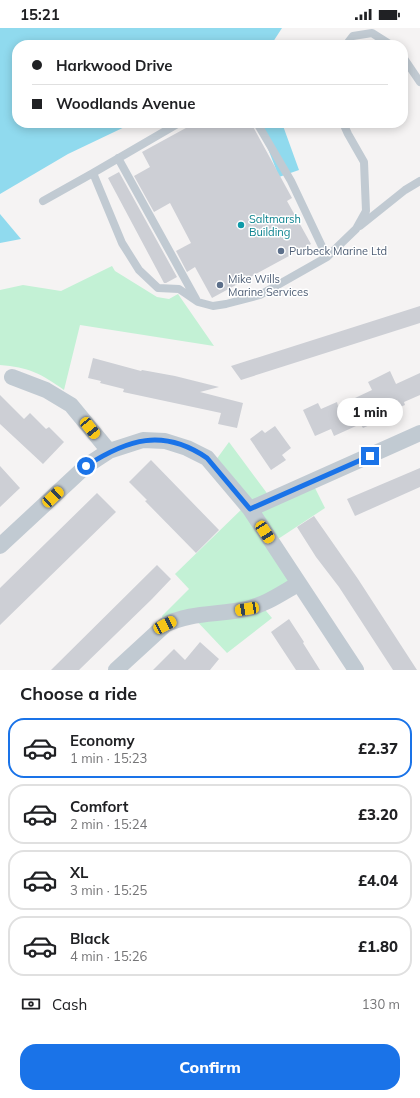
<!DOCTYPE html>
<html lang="en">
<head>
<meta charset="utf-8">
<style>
	:root { --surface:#fff; --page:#f2f2f2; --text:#202124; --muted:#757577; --line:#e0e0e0; --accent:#1a73e8 }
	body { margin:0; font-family:Mulish,sans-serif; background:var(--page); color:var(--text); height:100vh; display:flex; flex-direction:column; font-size:15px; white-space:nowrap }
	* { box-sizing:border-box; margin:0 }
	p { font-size:13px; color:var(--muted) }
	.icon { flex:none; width:22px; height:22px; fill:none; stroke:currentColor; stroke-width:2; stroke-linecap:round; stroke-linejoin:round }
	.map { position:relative; height:642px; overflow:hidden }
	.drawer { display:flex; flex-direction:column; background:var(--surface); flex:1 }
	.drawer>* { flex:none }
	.guide { position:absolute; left:12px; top:12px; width:396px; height:88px; border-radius:16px; box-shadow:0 2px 10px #0003; display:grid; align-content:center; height:88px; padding:0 20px; background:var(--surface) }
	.end { position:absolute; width:18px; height:18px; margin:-9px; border:5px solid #1a73e8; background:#fff; box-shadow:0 0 0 2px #fff }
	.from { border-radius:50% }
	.bubble { position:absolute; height:28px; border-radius:14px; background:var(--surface); box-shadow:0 2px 10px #0003; font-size:13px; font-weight:800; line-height:28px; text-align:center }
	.car { position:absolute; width:12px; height:24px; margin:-12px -6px; border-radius:5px; box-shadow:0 0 3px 1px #0007; background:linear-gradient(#f5c518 24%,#345 0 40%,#f5c518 0 76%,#345 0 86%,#f5c518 0) }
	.guide b { display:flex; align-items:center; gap:14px; height:38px; font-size:15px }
	.guide b+b { border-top:1px solid var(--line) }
	.guide i { width:10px; height:10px; background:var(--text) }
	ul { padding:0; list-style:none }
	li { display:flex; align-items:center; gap:12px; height:60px; margin:0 8px 6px; padding:0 12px; border:2px solid var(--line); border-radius:16px }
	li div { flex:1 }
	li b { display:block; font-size:15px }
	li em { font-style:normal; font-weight:800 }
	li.selected { border-color:var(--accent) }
	li>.icon { width:36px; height:36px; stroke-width:1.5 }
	h2 { padding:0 20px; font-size:18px; line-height:48px }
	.pay { display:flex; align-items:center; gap:10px; height:44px; padding:0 20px; font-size:15px }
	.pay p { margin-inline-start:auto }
	.button { display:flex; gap:8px; margin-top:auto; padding:8px 20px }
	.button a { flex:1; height:46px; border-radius:16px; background:var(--accent); color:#fff; font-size:16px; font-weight:800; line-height:46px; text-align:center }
	.status { display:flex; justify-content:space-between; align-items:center; height:28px; padding:0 20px; background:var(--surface); direction:ltr }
	.status svg { height:11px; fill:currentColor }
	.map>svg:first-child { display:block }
</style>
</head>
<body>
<div class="status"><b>15:21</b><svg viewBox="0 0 49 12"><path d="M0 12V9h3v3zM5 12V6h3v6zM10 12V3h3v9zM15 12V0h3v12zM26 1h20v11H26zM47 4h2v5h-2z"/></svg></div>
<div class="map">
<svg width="420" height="642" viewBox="0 0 420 642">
	<rect width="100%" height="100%" fill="#f5f3f3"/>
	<path fill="#c3f1d5" d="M112,238l3,5 42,26 12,2 9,-5 36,52 -134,-21 -16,65c-22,-16 -36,-23 -64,-25v-75l23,-5 38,6z
		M229,414l43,58 40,-18 13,26 -53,35 26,41 -37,21 11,13 -45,35 -35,-37 -27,9 -3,-9 27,-27 -14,-15 71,-69 -33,-41z"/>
	<path fill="#90daee" d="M0,0h282l-11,17h-254v78h116l-65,31 -68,40z
		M258,95h24l17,47 -20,7z
		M0,186l21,25 -21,4z"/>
	<path fill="#cdcfd5" d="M195,95h56l41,75 -5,3 24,43 -99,54 -17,-31 -8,5 -11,-21 15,-8 -21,-40 -16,9 -20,-36 16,-9 -8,-15z
		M119,144l58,105 -11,6h-2l-56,-105z
		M420,278v17l-179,57 -10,-14z
		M93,330l48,13 1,-1 33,6 44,11 -19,5 43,11 -6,25 -19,-4 3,-11 -98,-21 1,-3 -24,-6 1,-2 -13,-3z
		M390,343l6,13 24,-11v22l-16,7 1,3 -5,2 1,4 -38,17 -2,-3 -5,1 -22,10 -3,-7 -16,7 -12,-26 15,-7 3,6 16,-7 1,4 34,-16 -4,-8z
		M0,367l24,24 6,-6 16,16 3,-2 15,15 -21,22 -43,-40z
		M275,398l16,22 -9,7 4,5 -15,10 -21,-31 12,-9 3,3z
		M151,432l68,70 -23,23 -51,-52 2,-1 -18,-18z
		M0,438l20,22 -20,19z
		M420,440v19l-65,29 -8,-17z
		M97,465l19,19 -116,113v-37z
		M314,488l44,63 59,91h-24l-54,-83 -23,-30 -19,-30z
		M157,537l14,14 -19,20 -73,71h-28z
		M289,591l15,23 -1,1 17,27h-24l-25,-38z
		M200,614l19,17 -9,11h-57l21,-21 11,11z"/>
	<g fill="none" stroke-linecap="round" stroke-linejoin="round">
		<path stroke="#c1cad2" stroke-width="8" d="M346,17l7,-9 19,-3 19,12
			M403,29l17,25
			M257,95l34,58 36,76
			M118,130l78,141
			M93,145l86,-50
			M43,173l50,-28 29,70 17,27 19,18 21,1 19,13 15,4 13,-2 34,-9 67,-38 29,-28 10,-18 -2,-49 -16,-28 -5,-11
			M360,198l45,-36 15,-9"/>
		<path stroke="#c1cad2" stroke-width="16" d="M12,349l34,13 25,15 38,46
			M250,481l170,-76
			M0,518l86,-80 23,-15 34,-11 22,1 22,7 20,10 43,51 106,161
			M116,642l49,-45c25,-13 53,-10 81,-16 19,-4 36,-16 52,-25"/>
	</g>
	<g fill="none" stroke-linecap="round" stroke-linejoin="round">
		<path stroke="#1a73e8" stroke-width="5" d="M86,438c42,-27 77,-38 121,-8l43,51 120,-53"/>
	</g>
	<circle fill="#0f9aa8" stroke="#fff" stroke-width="1.5" cx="241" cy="197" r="4"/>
	<g fill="#5c6f8a" stroke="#fff" stroke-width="1.5">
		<circle cx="281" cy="223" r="4"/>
		<circle cx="220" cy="257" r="4"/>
	</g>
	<g text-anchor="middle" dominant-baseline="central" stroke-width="3" stroke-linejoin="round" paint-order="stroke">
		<g font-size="11" fill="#0d838f" stroke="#fff" text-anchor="start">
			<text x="249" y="191">Saltmarsh<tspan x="249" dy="13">Building</tspan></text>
		</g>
		<g font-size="11" fill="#4e5e75" stroke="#fff" text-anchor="start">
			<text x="289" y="223">Purbeck Marine Ltd</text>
			<text x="228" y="251">Mike Wills<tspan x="228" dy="13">Marine Services</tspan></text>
		</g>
	</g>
</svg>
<i class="end from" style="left:86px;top:438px"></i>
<i class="end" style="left:370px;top:428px"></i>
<div class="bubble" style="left:337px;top:370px;width:66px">1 min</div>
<i class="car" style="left:90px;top:400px;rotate:141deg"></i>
<i class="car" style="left:53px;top:469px;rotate:47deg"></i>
<i class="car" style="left:265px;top:504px;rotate:147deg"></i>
<i class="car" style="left:247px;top:581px;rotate:261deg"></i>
<i class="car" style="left:165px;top:597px;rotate:63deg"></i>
<div class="guide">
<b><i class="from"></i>Harkwood Drive</b>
<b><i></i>Woodlands Avenue</b>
</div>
</div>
<section class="drawer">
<h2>Choose a ride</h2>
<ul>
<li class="selected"><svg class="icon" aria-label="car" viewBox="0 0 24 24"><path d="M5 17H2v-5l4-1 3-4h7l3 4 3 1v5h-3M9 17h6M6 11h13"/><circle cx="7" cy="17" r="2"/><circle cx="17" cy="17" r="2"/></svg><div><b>Economy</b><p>1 min · 15:23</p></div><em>£2.37</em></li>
<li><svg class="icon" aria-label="car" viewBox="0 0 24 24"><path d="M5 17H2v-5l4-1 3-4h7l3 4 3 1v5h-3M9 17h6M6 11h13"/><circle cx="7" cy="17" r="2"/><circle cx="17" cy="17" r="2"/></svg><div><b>Comfort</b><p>2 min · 15:24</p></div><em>£3.20</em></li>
<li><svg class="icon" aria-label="car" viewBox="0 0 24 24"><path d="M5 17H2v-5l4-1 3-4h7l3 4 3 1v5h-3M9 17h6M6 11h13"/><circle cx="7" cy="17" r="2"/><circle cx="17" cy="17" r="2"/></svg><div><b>XL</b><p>3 min · 15:25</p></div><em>£4.04</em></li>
<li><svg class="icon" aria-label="car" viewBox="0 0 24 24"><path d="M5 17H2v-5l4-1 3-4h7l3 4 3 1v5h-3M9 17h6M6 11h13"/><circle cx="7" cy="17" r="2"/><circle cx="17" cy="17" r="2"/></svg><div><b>Black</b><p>4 min · 15:26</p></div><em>£1.80</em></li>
</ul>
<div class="pay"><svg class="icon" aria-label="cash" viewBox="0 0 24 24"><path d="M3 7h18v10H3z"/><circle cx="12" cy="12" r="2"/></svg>Cash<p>130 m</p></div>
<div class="button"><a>Confirm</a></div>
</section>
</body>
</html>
